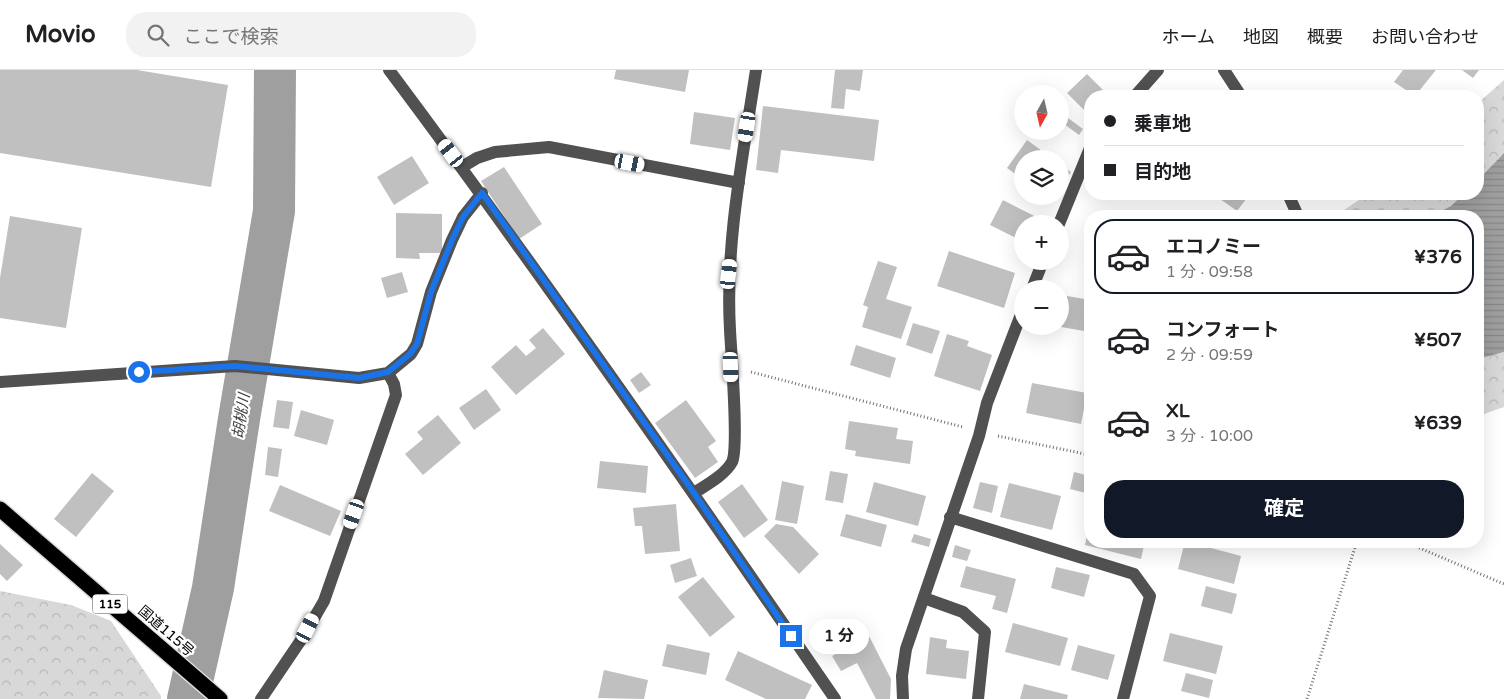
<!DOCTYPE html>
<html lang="ja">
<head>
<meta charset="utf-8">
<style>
	:root { --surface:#fff; --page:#f2f2f2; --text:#202124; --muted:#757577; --line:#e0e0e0; --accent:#111827 }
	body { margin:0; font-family:"Varela Round","Noto Sans JP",sans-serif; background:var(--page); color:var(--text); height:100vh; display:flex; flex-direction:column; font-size:19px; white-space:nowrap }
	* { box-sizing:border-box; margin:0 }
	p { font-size:16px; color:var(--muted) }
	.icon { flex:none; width:28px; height:28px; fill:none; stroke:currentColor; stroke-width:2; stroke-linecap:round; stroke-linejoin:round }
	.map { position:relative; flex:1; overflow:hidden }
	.drawer { position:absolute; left:1084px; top:140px; width:400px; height:338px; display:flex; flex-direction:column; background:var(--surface); border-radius:20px; box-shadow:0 5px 20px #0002 }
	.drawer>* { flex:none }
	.hud { position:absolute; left:1084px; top:20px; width:400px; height:110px; border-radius:20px; box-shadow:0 5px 20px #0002; display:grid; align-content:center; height:110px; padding:0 20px; background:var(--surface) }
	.needle { width:32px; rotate:188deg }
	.buttons { position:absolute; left:1014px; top:15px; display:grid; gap:10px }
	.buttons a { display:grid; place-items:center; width:55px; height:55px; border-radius:50%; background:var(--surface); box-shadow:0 5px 20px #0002; font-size:25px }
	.end { position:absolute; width:22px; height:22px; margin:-11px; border:6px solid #1a73e8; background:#fff; box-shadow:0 0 0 2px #fff }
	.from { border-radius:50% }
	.bubble { position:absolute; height:35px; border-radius:18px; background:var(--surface); box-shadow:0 5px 20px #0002; font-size:16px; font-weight:700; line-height:35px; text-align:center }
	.car { position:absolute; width:15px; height:30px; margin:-15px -8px; border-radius:6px; box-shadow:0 0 4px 1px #0007; background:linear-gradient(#fff 24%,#345 0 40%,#fff 0 76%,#345 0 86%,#fff 0) }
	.hud b { display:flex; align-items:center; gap:18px; height:48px; font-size:19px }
	.hud b+b { border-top:1px solid var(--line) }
	.hud i { width:12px; height:12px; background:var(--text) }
	ul { padding:9px 0 0; list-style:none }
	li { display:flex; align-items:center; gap:15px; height:75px; margin:0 10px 8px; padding:0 10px; border:2px solid transparent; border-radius:20px }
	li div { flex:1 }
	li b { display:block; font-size:19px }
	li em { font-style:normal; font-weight:700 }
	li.selected { border-color:var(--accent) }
	li>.icon { width:45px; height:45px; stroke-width:1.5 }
	.cta { display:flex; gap:10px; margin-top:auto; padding:10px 20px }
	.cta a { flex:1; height:58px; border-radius:20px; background:var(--accent); color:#fff; font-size:20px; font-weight:700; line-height:58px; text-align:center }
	header { display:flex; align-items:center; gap:30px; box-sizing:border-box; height:70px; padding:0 25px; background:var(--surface); border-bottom:1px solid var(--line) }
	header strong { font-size:24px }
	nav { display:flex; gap:28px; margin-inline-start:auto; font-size:18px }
	.search { width:350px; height:45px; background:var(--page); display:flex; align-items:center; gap:12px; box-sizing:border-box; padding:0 18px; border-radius:20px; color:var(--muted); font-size:19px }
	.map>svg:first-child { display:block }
</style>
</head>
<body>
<header>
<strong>Movio</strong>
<div class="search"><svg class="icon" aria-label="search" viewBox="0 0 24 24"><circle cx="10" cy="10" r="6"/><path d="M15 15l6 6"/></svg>ここで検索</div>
<nav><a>ホーム</a><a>地図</a><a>概要</a><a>お問い合わせ</a></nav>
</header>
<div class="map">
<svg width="1504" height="629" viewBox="0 0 1504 629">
	<defs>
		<pattern id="forest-crowns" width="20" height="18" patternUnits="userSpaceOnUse" patternTransform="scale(1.25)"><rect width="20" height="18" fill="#d8d8d8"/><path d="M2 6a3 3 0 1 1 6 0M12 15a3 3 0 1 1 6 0" fill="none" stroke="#b8b8b8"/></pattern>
		<pattern id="water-rules" width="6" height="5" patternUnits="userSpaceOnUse" patternTransform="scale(1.25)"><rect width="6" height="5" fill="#9f9f9f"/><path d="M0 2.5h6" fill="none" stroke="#878787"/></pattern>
	</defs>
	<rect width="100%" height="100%" fill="#fff"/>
	<path fill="url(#forest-crowns)" d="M1504,10v73l-26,27v-77z
		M1368,124h95l-12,12 -19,10h-97z
		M1504,282v55l-26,9v-57z
		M0,521l71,14 40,16 50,75v3h-161z"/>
	<path fill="url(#water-rules)" d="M1504,83v199l-26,7v-143h-46l19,-10 12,-12h15v-14z"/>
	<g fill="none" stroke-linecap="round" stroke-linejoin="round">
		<path stroke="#9f9f9f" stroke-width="42" d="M188,629l25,-111 26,-169 35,-208 1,-141"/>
	</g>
	<path fill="#c0c0c0" d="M0,0h137l91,15 -17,102 -211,-34z
		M616,0h73l-4,22 -71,-13z
		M835,0h28l-3,21 -14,-2 -2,20 -13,-1z
		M1403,0h33l-21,26 -21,-14z
		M1462,0h17l-6,8z
		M1087,4l22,22h-19v20l-23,-23z
		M763,36l116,14 -5,41 -93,-11 -3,23 -22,-3z
		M694,42l41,6 -5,32 -40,-6z
		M1068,48l15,11 -4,6 -15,-11z
		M1027,70l26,19h-31v20l-15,-11z
		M412,86l17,27 -35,22 -17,-28z
		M1060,94l11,8 -11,16z
		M504,97l38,57 -23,15 -38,-58z
		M1213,124h37l-13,17z
		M1003,130l47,24h-28v17l-32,-16z
		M396,143l46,1v39h-23l1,6 -24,-1z
		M10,146l72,12 -16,100 -66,-10v-40z
		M949,181l66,22 -11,35 -67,-22z
		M878,191l19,6 -11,32 26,8 -11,32 -39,-12 6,-20 -5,-2z
		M402,202l6,20 -21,6 -6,-20z
		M1067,226l23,4v32l-29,-5z
		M913,253l27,8 -8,23 -26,-9z
		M543,258l22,26 -49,41 -25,-28 25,-22 10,11 10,-8 -7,-8z
		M947,264l22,7 -2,5 25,9 -12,36 -46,-15z
		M856,275l40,13 -6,20 -40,-13z
		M641,302l10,13 -12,8 -9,-13z
		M1032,313l55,10 -6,31 -55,-11z
		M486,319l15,21 -27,20 -15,-22z
		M277,330l16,2 -4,27 -16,-2z
		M686,330l30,41 -8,6 10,15 -23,16 -40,-55z
		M301,340l33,10 -7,25 -33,-9z
		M438,345l23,28 -38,32 -18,-21 18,-15 -6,-7z
		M849,351l49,7 -2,11 17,2 -3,23 -55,-8 1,-5 -11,-2z
		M268,377l14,2 -4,28 -13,-2z
		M600,391l48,5 -2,27 -49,-5z
		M830,401l18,3 -5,29 -18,-3z
		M1074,402l16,4v18l-20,-5z
		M92,403l22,18 -38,46 -22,-18z
		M782,411l22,5 -7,38 -22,-4z
		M874,412l52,14 -8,30 -52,-14z
		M980,412l18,4 -6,27 -19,-5z
		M1009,413l52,13 -9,34 -52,-13z
		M742,414l26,36 -24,18 -26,-36z
		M280,415l61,26 -11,25 -61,-25z
		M676,434l4,47 -35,3 -3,-28h-7l-2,-18z
		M846,444l41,11 -6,22 -41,-11z
		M776,454l17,3 26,27 -20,20 -35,-38z
		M1089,456l1,15h55l-4,18 -56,-14z
		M914,464l17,5 -2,8 -18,-5z
		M1185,471l56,15 -7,28 -56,-15z
		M0,474l23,21 -16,16 -7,-7z
		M955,475l16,5 -4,11 -15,-4z
		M691,488l6,18 -22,7 -5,-18z
		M966,496l50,13 -9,34 -15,-4 4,-13 -36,-9z
		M1056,497l34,8 -6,22 -33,-9z
		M703,507l32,40 -25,20 -32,-40z
		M1206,516l31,8 -5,20 -31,-8z
		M1013,553l55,15 -8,28 -55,-14z
		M1170,563l53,13 -7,28 -53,-13z
		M869,566l22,43 -1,20h-14l-19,-36 -16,8 -9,-15z
		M930,567l17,3 -1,8 23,3 -3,28 -40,-5z
		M667,574l43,9 -4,22 -44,-9z
		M1078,575l37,10 -7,25 -37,-10z
		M738,581l74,34 -7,14h-39l-41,-19z
		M604,600l44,10 -4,19 -46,-1z
		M1186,603l27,7 -4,18 -28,-7z
		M1024,614l44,11 -1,4h-47z"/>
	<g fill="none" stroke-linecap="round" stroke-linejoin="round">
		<defs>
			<path id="highway" d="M0,439l220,190"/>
		</defs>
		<use href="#highway" stroke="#dbdbdb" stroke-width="18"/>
		<path stroke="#737373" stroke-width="3" stroke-dasharray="1 2.5" stroke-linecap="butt" d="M751,302l212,55
			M998,366l92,19
			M1403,471l101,43
			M1307,629l50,-158"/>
		<path stroke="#515151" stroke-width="12" d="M389,0c154,206 301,417 446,629
			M1224,0l17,26
			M1135,26l23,-26
			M462,97l15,-9 18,-6 54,-5 190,36
			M1288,124l10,22
			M1059,154l31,-76
			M1032,219l11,-28
			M0,312l235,-16 124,12 29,-5 23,-19 6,-10 14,-52 21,-52 11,-23 19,-24
			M694,423c12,-8 31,-18 38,-31 7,-14 -1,-111 -2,-132 -5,-87 13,-174 26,-260
			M950,447l184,57 16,22 -27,103
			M924,528l39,14 22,20 -7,67
			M261,629l42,-62 21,-36 72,-206 -2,-11 -6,-11
			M903,629l-1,-23 4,-27 73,-213 8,-33 35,-91"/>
		<use href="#highway" stroke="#000" stroke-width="15"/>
	</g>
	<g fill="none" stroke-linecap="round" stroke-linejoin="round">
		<path stroke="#1a73e8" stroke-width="6" d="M139,302l96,-6 124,12 29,-6 22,-18 7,-10 14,-52 21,-52 11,-23 19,-24 212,300 97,143"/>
	</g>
	<g text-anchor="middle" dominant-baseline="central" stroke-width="4.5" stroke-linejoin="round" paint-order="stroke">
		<rect fill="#fff" stroke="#4c4c4c" stroke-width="1" x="92.5" y="524.5" width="35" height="19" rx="4"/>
		<g font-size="12" font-weight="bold" fill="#000">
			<text x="110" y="534">115</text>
		</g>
		<g font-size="14" fill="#000" stroke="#fff">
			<text transform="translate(166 561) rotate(41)">国道115号</text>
		</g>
		<g font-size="15" font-style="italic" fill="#404040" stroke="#fff">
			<text transform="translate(241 346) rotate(-81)">胡桃川</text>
		</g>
	</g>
</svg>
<div class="buttons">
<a><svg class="needle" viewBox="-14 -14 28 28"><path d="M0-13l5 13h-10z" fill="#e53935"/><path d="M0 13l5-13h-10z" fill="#757577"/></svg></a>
<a><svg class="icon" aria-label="layers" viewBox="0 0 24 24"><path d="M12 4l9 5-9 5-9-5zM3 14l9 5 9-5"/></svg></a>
<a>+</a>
<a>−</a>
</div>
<i class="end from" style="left:139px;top:302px"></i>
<i class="end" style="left:791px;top:566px"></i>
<div class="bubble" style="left:809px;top:549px;width:60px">1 分</div>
<i class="car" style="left:747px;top:57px;rotate:189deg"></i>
<i class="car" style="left:451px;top:83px;rotate:323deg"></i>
<i class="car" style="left:630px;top:93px;rotate:101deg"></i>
<i class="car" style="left:729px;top:204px;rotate:6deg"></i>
<i class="car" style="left:731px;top:297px;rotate:178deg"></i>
<i class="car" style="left:354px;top:444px;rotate:199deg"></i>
<i class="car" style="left:308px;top:558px;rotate:27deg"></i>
<div class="hud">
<b><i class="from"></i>乗車地</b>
<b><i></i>目的地</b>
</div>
<section class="drawer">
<ul>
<li class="selected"><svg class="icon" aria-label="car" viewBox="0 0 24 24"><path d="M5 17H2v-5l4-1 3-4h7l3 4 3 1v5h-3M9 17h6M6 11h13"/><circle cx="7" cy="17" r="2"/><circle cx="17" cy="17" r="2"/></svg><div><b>エコノミー</b><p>1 分 · 09:58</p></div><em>¥376</em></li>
<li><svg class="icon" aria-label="car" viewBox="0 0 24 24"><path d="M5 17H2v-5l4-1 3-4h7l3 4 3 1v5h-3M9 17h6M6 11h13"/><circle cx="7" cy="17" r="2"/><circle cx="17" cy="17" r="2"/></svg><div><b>コンフォート</b><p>2 分 · 09:59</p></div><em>¥507</em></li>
<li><svg class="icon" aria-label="car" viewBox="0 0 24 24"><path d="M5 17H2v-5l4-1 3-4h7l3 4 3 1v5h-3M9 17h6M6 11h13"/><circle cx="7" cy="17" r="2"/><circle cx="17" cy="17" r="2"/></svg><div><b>XL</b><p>3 分 · 10:00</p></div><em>¥639</em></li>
</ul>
<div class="cta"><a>確定</a></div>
</section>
</div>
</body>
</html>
